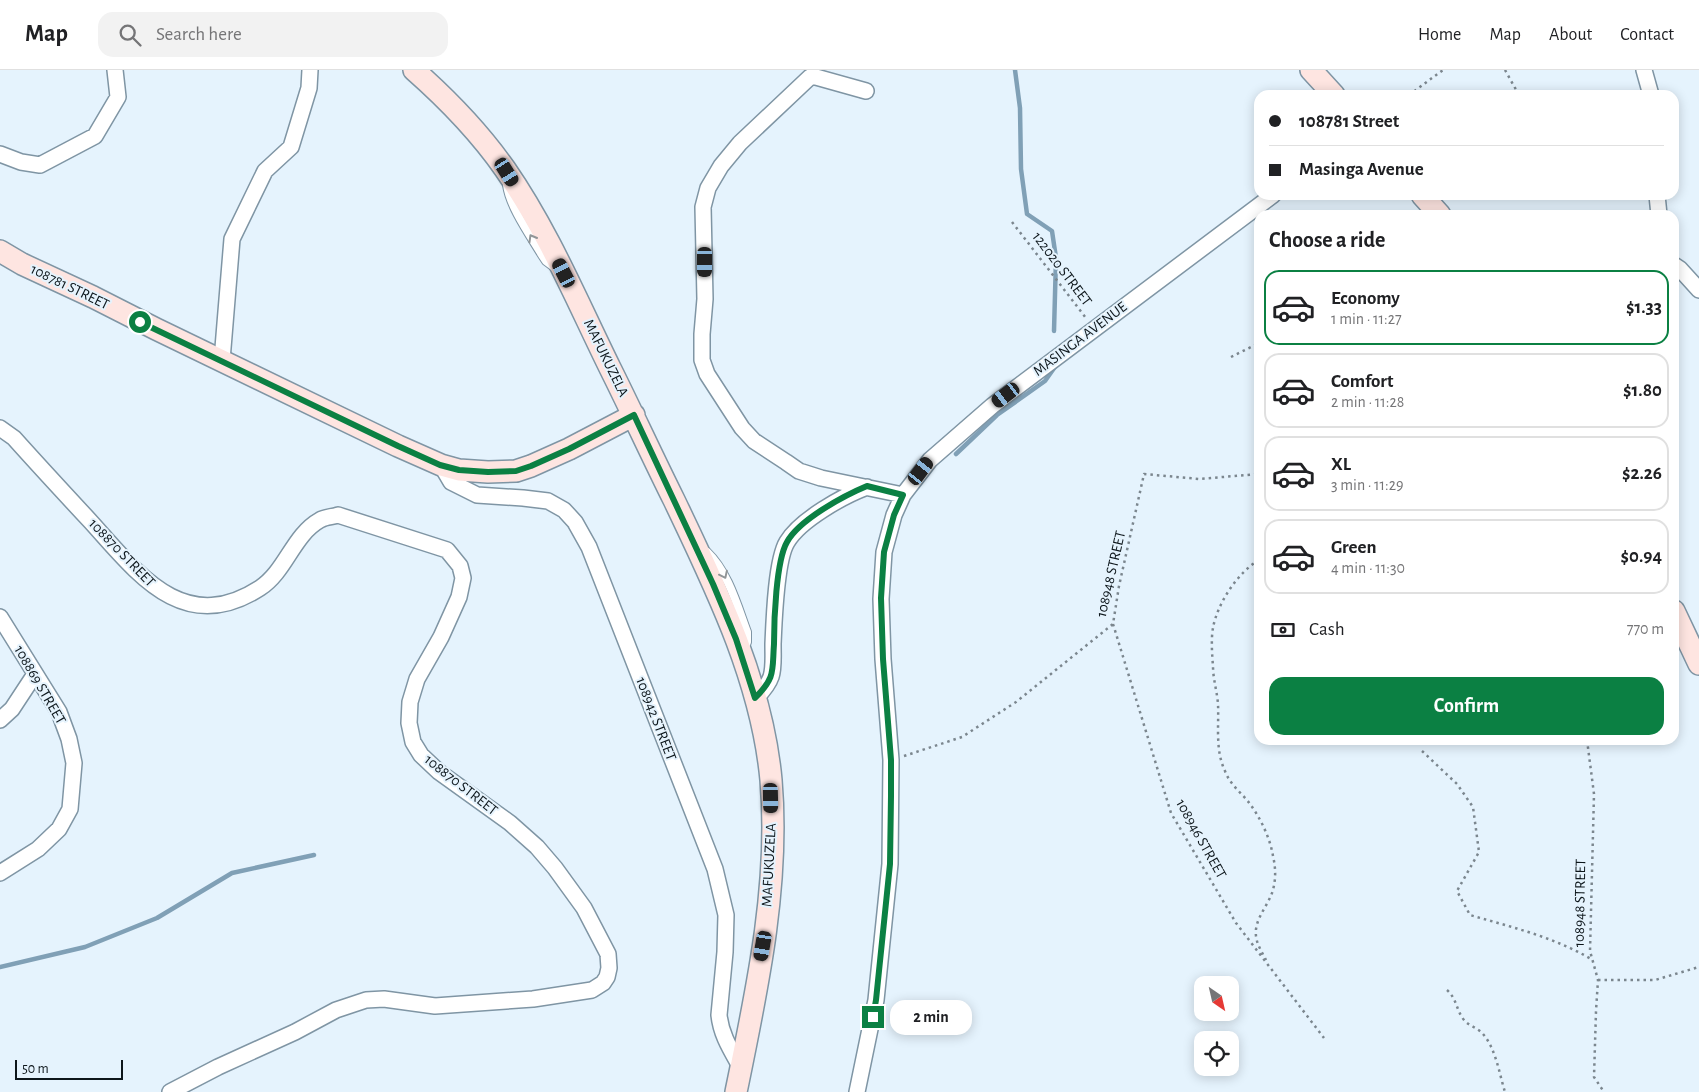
<!DOCTYPE html>
<html lang="en">
<head>
<meta charset="utf-8">
<style>
	:root { --surface:#fff; --page:#f2f2f2; --text:#202124; --muted:#757577; --line:#e0e0e0; --accent:#0b8043 }
	body { margin:0; font-family:"Alegreya Sans",sans-serif; background:var(--page); color:var(--text); height:100vh; display:flex; flex-direction:column; font-size:19px; white-space:nowrap }
	* { box-sizing:border-box; margin:0 }
	p { font-size:16px; color:var(--muted) }
	.icon { flex:none; width:28px; height:28px; fill:none; stroke:currentColor; stroke-width:2; stroke-linecap:round; stroke-linejoin:round }
	.map { position:relative; flex:1; overflow:hidden }
	.panel { position:absolute; left:1254px; top:140px; width:425px; height:535px; display:flex; flex-direction:column; background:var(--surface); border-radius:15px; box-shadow:0 2px 12px #0003 }
	.panel>* { flex:none }
	.guide { position:absolute; left:1254px; top:20px; width:425px; height:110px; border-radius:15px; box-shadow:0 2px 12px #0003; display:grid; align-content:center; height:110px; padding:0 15px; background:var(--surface) }
	.needle { width:32px; rotate:146deg }
	.tools { position:absolute; left:1194px; top:906px; display:grid; gap:10px }
	.tools a { display:grid; place-items:center; width:45px; height:45px; border-radius:10px; background:var(--surface); box-shadow:0 2px 12px #0003; font-size:25px }
	.scale { position:absolute; left:15px; bottom:12px; width:108px; box-sizing:border-box; padding-left:5px; border:2px solid #0d161b; border-top:0; font-size:14px; line-height:18px; white-space:nowrap; color:#0d161b; -webkit-text-stroke:4px #e5f3fd; paint-order:stroke }
	.end { position:absolute; width:22px; height:22px; margin:-11px; border:6px solid #0b8043; background:#fff; box-shadow:0 0 0 2px #fff }
	.from { border-radius:50% }
	.bubble { position:absolute; height:35px; border-radius:15px; background:var(--surface); box-shadow:0 2px 12px #0003; font-size:16px; font-weight:600; line-height:35px; text-align:center }
	.car { position:absolute; width:15px; height:30px; margin:-15px -8px; border-radius:6px; box-shadow:0 0 4px 1px #0007; background:linear-gradient(#222 24%,#8ab4d8 0 40%,#222 0 76%,#8ab4d8 0 86%,#222 0) }
	.guide b { display:flex; align-items:center; gap:18px; height:48px; font-size:19px }
	.guide b+b { border-top:1px solid var(--line) }
	.guide i { width:12px; height:12px; background:var(--text) }
	ul { padding:0; list-style:none }
	li { display:flex; align-items:center; gap:15px; height:75px; margin:0 10px 8px; padding:0 5px; border:2px solid var(--line); border-radius:15px }
	li div { flex:1 }
	li b { display:block; font-size:19px }
	li em { font-style:normal; font-weight:600 }
	li.active { border-color:var(--accent) }
	li>.icon { width:45px; height:45px; stroke-width:1.5 }
	h2 { padding:0 15px; font-size:22px; line-height:60px }
	.pay { display:flex; align-items:center; gap:12px; height:55px; padding:0 15px; font-size:19px }
	.pay p { margin-inline-start:auto }
	.action { display:flex; gap:10px; margin-top:auto; padding:10px 15px }
	.action a { flex:1; height:58px; border-radius:15px; background:var(--accent); color:#fff; font-size:20px; font-weight:600; line-height:58px; text-align:center }
	header { display:flex; align-items:center; gap:30px; box-sizing:border-box; height:70px; padding:0 25px; background:var(--surface); border-bottom:1px solid var(--line) }
	header strong { font-size:24px }
	nav { display:flex; gap:28px; margin-inline-start:auto; font-size:18px }
	.search { width:350px; height:45px; background:var(--page); display:flex; align-items:center; gap:12px; box-sizing:border-box; padding:0 18px; border-radius:15px; color:var(--muted); font-size:19px }
	.map>svg:first-child { display:block }
</style>
</head>
<body>
<header>
<strong>Map</strong>
<div class="search"><svg class="icon" aria-label="search" viewBox="0 0 24 24"><circle cx="10" cy="10" r="6"/><path d="M15 15l6 6"/></svg>Search here</div>
<nav><a>Home</a><a>Map</a><a>About</a><a>Contact</a></nav>
</header>
<div class="map">
<svg width="1699" height="1022" viewBox="0 0 1699 1022">
	<rect width="100%" height="100%" fill="#e5f3fd"/>
	<g fill="none" stroke-linecap="round" stroke-linejoin="round">
		<path stroke="#80a0b6" stroke-width="4.5" d="M1015,0l5,38 1,61 6,45 25,17 4,27 -2,73
			M956,384l41,-39 48,-34 12,-17
			M0,897l85,-20 72,-29 75,-45 82,-18"/>
		<defs>
			<path id="lane" d="M507,115c3,22 23,50 35,70l4,6 8,6
				M707,482c21,20 30,53 40,80v10l-3,7"/>
			<path id="street" d="M1644,0l7,25
				M866,21l-50,-14h-6l-70,66 -19,23 -13,22 -5,19 2,92 -3,35v26l5,14 35,54 12,13 32,21 13,9 22,7 82,17
				M0,84l21,8 19,3 55,-29 23,-39 -3,-27
				M1657,125l2,20
				M1674,195l6,4 19,21
				M222,290l10,-121 33,-68 26,-24 18,-59 1,-18
				M0,358l14,10c25,28 51,56 77,84 47,52 93,115 169,66 26,-17 33,-53 60,-68 5,-3 12,-3 18,-5l109,35 13,16 3,12 -4,19 -18,40 -24,42 -7,23 -1,21 4,19 8,13 18,17 71,51 27,24 18,21 29,40 24,46 1,14 -2,9 -4,6 -11,7 -59,9 -98,7 -51,-7 -18,1 -30,10 -41,22 -77,35 -48,25
				M441,395l10,17 26,13 46,3 25,3 16,9 11,12 14,25 126,322 11,46 -1,37 -6,63c2,20 12,35 22,53
				M0,547l59,95 10,27 5,24 -4,46 -11,20 -21,20 -38,24
				M755,629c21,-21 18,-28 18,-55 1,-23 3,-84 14,-102 13,-22 56,-46 80,-55
				M0,650l12,-11 23,-35
				M857,1022l19,-92 14,-136 1,-104 -8,-101 -2,-60 3,-47 10,-37 9,-20 27,-35 62,-54 281,-211"/>
			<path id="secondary" d="M414,0c34,30 65,62 91,99 43,62 72,132 105,199 22,44 42,88 64,132 42,88 88,181 97,280 9,104 -14,210 -35,312
				M1311,0l23,25
				M1422,125l18,20
				M0,181l22,13 71,33 63,32 242,117 43,19 18,5 29,2 28,-1 15,-5 38,-17 65,-34
				M1674,541l25,53"/>
		</defs>
		<use href="#lane" stroke="#7f95a4" stroke-width="10"/>
		<use href="#street" stroke="#7f95a4" stroke-width="18"/>
		<use href="#secondary" stroke="#7f95a4" stroke-width="24"/>
		<path stroke="#7b868e" stroke-width="2.5" stroke-dasharray="2.5 4" stroke-linecap="butt" d="M1505,0l14,25
			M1409,25l34,-25
			M1012,152l74,96
			M1231,287l28,-14
			M1259,490c-21,12 -42,44 -46,68 -2,10 -1,27 0,38 0,13 4,25 5,38 1,22 -3,46 7,67 5,14 17,22 25,33 11,15 20,34 23,52 3,13 3,25 -1,37 -5,14 -18,27 -16,43 1,9 6,16 10,24
			M1113,554l58,189 65,110 88,115
			M1587,670l7,54 -4,157 8,29 -2,31 -2,66 10,15
			M1422,681l35,33 16,23 6,45 -22,39 13,24c41,12 84,22 121,44
			M904,686l58,-19 54,-35 97,-78 6,-38 25,-112 55,5 60,-5
			M1598,910h57l44,-13
			M1447,920c10,9 9,20 17,30 5,6 14,8 19,14 13,15 16,39 22,58"/>
		<use href="#lane" stroke="#fff" stroke-width="8"/>
		<use href="#street" stroke="#fff" stroke-width="15"/>
		<use href="#secondary" stroke="#fee5e1" stroke-width="21"/>
	</g>
	<defs><path id="oneway-chevron" d="M-2-3.5L2.5 0L-2 3.5" fill="none" stroke-width="1.6" stroke-linecap="round" stroke-linejoin="round" transform="scale(1.25)"/></defs>
	<g stroke="#929698">
		<use href="#oneway-chevron" transform="translate(532 168) rotate(-120)"/>
		<use href="#oneway-chevron" transform="translate(724 505) rotate(64)"/>
	</g>
	<g fill="none" stroke-linecap="round" stroke-linejoin="round">
		<path stroke="#0b8043" stroke-width="6" d="M140,252l258,124 42,19 19,5 29,2 28,-1 15,-5 38,-17 65,-34 79,169 23,55 19,59c21,-21 17,-27 19,-54 0,-23 2,-83 13,-102 12,-22 56,-46 80,-56l36,9 -9,20 -10,37 -3,46 2,61 8,101v36l-1,68 -14,136 -3,17"/>
	</g>
	<g text-anchor="middle" dominant-baseline="central" stroke-width="4" stroke-linejoin="round" paint-order="stroke">
		<g font-size="15" fill="#0d161b" stroke="#e5f3fd">
			<text transform="translate(1062 199) rotate(53)">122020 STREET</text>
			<text transform="translate(70 217) rotate(26)">108781 STREET</text>
			<text transform="translate(1080 269) rotate(-37)">MASINGA AVENUE</text>
			<text transform="translate(606 288) rotate(64)">MAFUKUZELA</text>
			<text transform="translate(122 483) rotate(46)">108870 STREET</text>
			<text transform="translate(1111 504) rotate(-77)">108948 STREET</text>
			<text transform="translate(40 615) rotate(60)">108869 STREET</text>
			<text transform="translate(656 649) rotate(69)">108942 STREET</text>
			<text transform="translate(461 715) rotate(38)">108870 STREET</text>
			<text transform="translate(1201 769) rotate(61)">108946 STREET</text>
			<text transform="translate(769 795) rotate(-87)">MAFUKUZELA</text>
			<text transform="translate(1580 833) rotate(-89)">108948 STREET</text>
		</g>
	</g>
</svg>
<div class="tools">
<a><svg class="needle" viewBox="-14 -14 28 28"><path d="M0-13l5 13h-10z" fill="#e53935"/><path d="M0 13l5-13h-10z" fill="#757577"/></svg></a>
<a><svg class="icon" aria-label="locate" viewBox="0 0 24 24"><circle cx="12" cy="12" r="6"/><path d="M12 2v4M12 18v4M2 12h4M18 12h4"/></svg></a>
</div>
<div class="scale">50 m</div>
<i class="end from" style="left:140px;top:252px"></i>
<i class="end" style="left:873px;top:947px"></i>
<div class="bubble" style="left:890px;top:930px;width:82px">2 min</div>
<i class="car" style="left:507px;top:102px;rotate:148deg"></i>
<i class="car" style="left:705px;top:192px;rotate:180deg"></i>
<i class="car" style="left:564px;top:203px;rotate:333deg"></i>
<i class="car" style="left:1006px;top:325px;rotate:233deg"></i>
<i class="car" style="left:921px;top:401px;rotate:37deg"></i>
<i class="car" style="left:771px;top:728px;rotate:179deg"></i>
<i class="car" style="left:763px;top:876px;rotate:190deg"></i>
<div class="guide">
<b><i class="from"></i>108781 Street</b>
<b><i></i>Masinga Avenue</b>
</div>
<section class="panel">
<h2>Choose a ride</h2>
<ul>
<li class="active"><svg class="icon" aria-label="car" viewBox="0 0 24 24"><path d="M5 17H2v-5l4-1 3-4h7l3 4 3 1v5h-3M9 17h6M6 11h13"/><circle cx="7" cy="17" r="2"/><circle cx="17" cy="17" r="2"/></svg><div><b>Economy</b><p>1 min · 11:27</p></div><em>$1.33</em></li>
<li><svg class="icon" aria-label="car" viewBox="0 0 24 24"><path d="M5 17H2v-5l4-1 3-4h7l3 4 3 1v5h-3M9 17h6M6 11h13"/><circle cx="7" cy="17" r="2"/><circle cx="17" cy="17" r="2"/></svg><div><b>Comfort</b><p>2 min · 11:28</p></div><em>$1.80</em></li>
<li><svg class="icon" aria-label="car" viewBox="0 0 24 24"><path d="M5 17H2v-5l4-1 3-4h7l3 4 3 1v5h-3M9 17h6M6 11h13"/><circle cx="7" cy="17" r="2"/><circle cx="17" cy="17" r="2"/></svg><div><b>XL</b><p>3 min · 11:29</p></div><em>$2.26</em></li>
<li><svg class="icon" aria-label="car" viewBox="0 0 24 24"><path d="M5 17H2v-5l4-1 3-4h7l3 4 3 1v5h-3M9 17h6M6 11h13"/><circle cx="7" cy="17" r="2"/><circle cx="17" cy="17" r="2"/></svg><div><b>Green</b><p>4 min · 11:30</p></div><em>$0.94</em></li>
</ul>
<div class="pay"><svg class="icon" aria-label="cash" viewBox="0 0 24 24"><path d="M3 7h18v10H3z"/><circle cx="12" cy="12" r="2"/></svg>Cash<p>770 m</p></div>
<div class="action"><a>Confirm</a></div>
</section>
</div>
</body>
</html>
